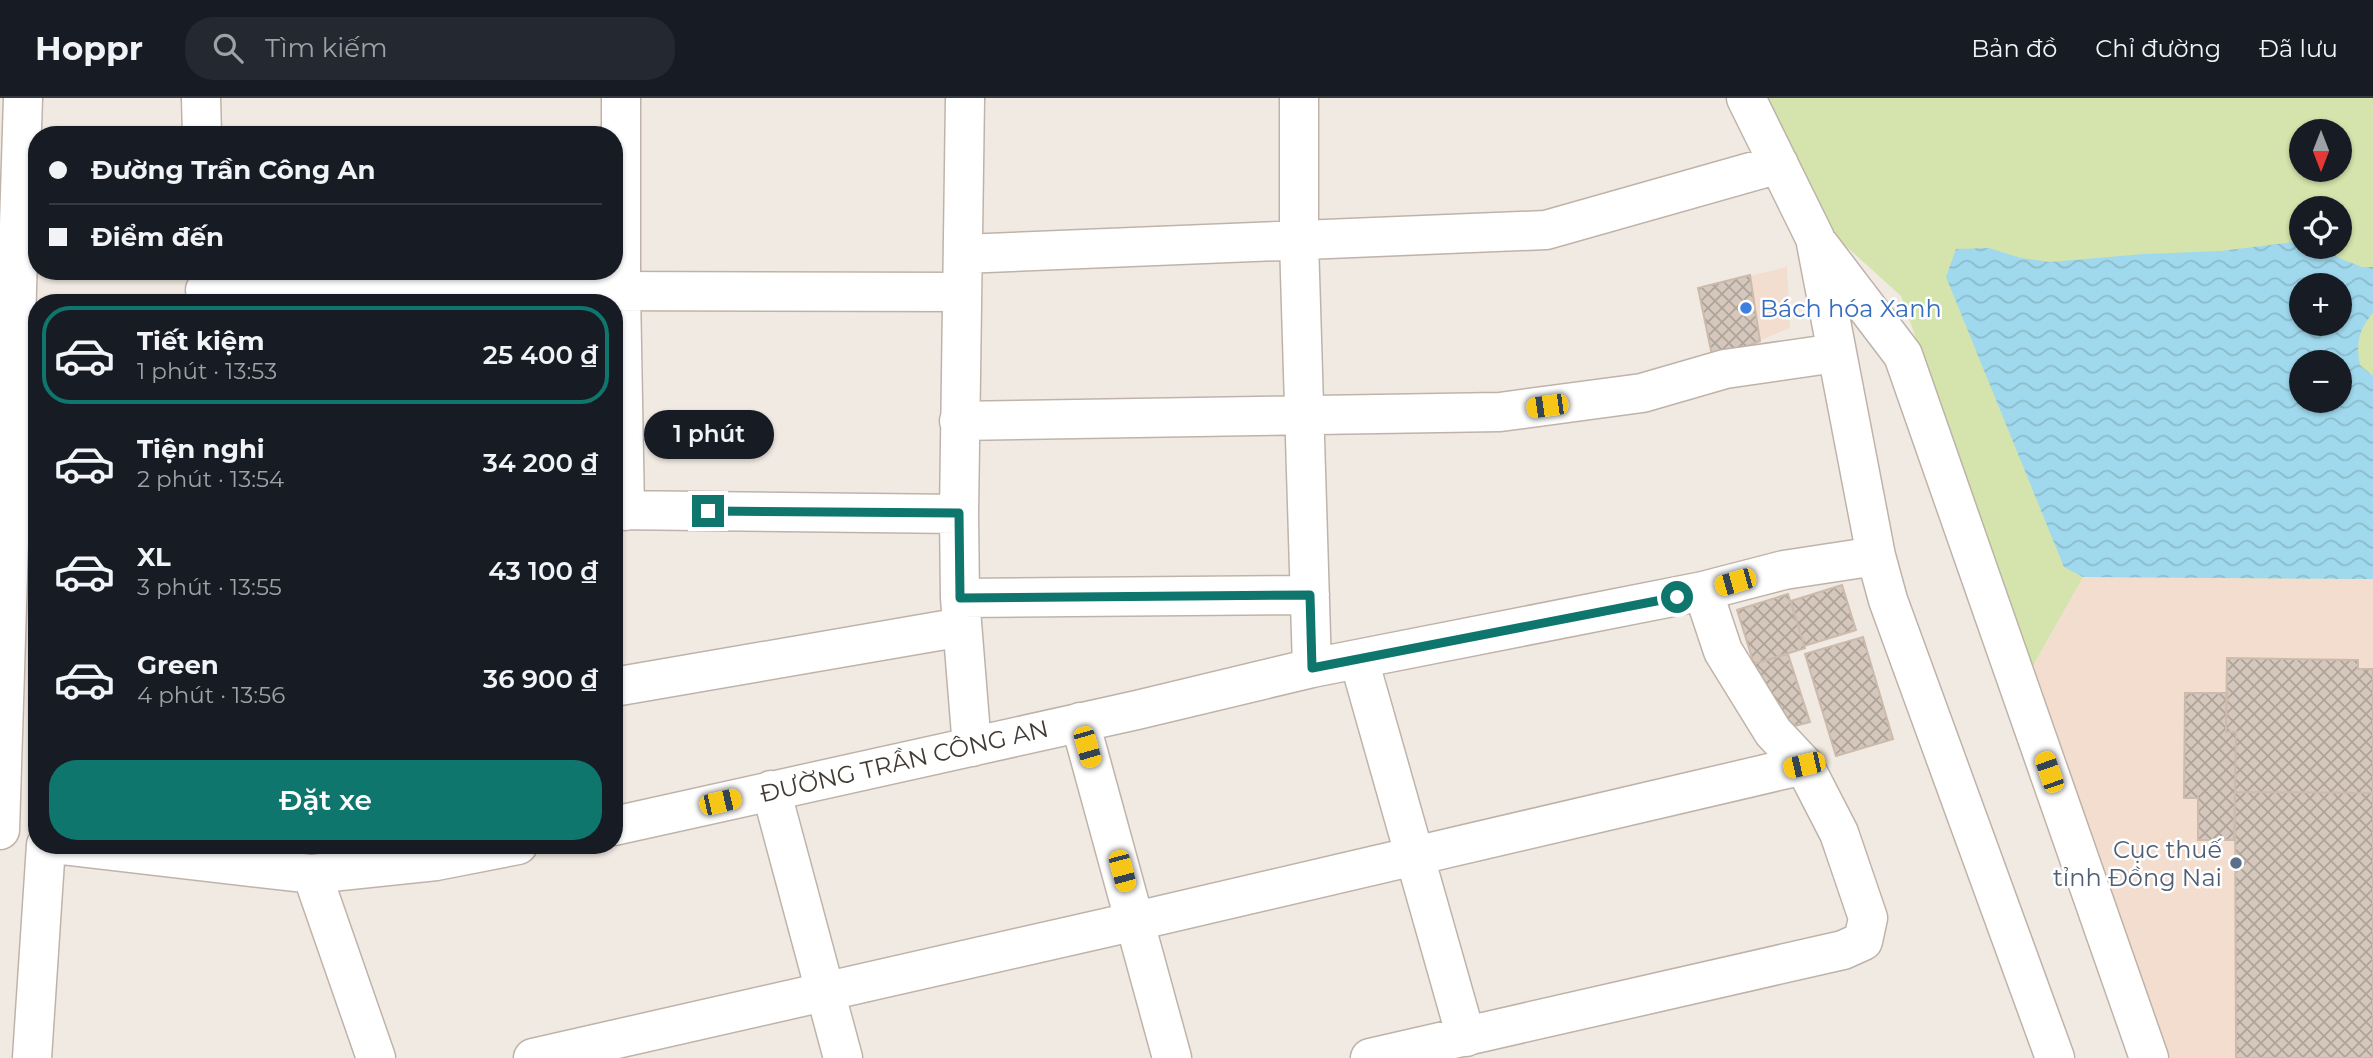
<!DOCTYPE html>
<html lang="vi">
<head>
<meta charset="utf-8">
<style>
	:root { --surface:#171b24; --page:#242831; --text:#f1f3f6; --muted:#9ea1a6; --line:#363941; --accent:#0f766e }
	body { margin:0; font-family:Montserrat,sans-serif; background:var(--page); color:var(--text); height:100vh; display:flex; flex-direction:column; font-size:26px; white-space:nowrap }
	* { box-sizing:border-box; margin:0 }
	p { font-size:23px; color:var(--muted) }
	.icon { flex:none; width:38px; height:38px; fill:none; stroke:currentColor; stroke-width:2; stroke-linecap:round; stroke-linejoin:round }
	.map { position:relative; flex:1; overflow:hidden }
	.sheet { position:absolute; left:28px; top:196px; width:595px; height:560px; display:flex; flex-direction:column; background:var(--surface); border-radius:28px; box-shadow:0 2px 5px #0004 }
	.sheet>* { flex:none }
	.hud { position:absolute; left:28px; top:28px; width:595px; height:154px; border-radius:28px; box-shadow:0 2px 5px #0004; display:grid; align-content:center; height:154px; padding:0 21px; background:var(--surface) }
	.needle { width:46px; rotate:180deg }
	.tools { position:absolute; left:2289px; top:21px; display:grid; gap:14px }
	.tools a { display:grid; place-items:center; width:63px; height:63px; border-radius:50%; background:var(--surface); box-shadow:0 2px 5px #0004; font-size:35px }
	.end { position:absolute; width:32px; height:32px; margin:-16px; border:9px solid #0f766e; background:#fff; box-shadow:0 0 0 4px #fff }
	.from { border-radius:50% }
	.bubble { position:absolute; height:49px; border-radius:24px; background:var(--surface); box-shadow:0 2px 5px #0004; font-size:23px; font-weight:600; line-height:49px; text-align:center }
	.car { position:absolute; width:21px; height:42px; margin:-21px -10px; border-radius:9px; box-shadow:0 0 5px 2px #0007; background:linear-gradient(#f5c518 24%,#345 0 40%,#f5c518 0 76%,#345 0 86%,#f5c518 0) }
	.hud b { display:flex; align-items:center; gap:24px; height:66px; font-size:26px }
	.hud b+b { border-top:2px solid var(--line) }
	.hud i { width:18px; height:18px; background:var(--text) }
	ul { padding:12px 0 0; list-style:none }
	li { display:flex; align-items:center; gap:21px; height:98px; margin:0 14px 10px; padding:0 7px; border:4px solid transparent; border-radius:28px }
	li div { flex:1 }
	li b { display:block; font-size:26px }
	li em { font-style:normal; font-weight:600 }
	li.selected { border-color:var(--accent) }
	li>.icon { width:63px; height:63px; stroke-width:1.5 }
	.cta { display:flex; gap:14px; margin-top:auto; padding:14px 21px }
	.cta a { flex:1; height:80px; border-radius:28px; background:var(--accent); color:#fff; font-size:28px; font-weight:600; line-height:80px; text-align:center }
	header { display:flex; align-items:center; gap:42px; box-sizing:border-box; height:98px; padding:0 35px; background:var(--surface); border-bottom:2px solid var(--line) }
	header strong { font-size:33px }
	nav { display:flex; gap:38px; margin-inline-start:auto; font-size:24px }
	.search { width:490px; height:63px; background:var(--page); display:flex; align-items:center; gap:18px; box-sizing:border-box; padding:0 24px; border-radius:28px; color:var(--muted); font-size:26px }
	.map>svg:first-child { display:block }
</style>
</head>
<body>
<header>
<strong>Hoppr</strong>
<div class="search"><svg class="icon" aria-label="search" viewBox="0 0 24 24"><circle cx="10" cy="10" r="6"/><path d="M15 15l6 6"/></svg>Tìm kiếm</div>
<nav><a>Bản đồ</a><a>Chỉ đường</a><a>Đã lưu</a></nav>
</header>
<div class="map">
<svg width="2373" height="960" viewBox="0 0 2373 960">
	<defs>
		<pattern id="water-waves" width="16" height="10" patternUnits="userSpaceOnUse" patternTransform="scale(1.75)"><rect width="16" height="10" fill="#a0d9ed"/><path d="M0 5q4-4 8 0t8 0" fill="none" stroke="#8bbbcc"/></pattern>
		<pattern id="building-cross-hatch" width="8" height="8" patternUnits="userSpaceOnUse" patternTransform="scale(1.75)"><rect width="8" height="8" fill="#d5c7bc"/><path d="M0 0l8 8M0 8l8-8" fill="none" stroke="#aea399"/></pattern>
	</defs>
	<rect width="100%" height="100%" fill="#f1eae3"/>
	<path fill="#f3ddce" d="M1787,169l3,61 -77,32 -15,-72z
		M2083,479l290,2v479h-205l-136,-389z"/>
	<path fill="#d4e4ac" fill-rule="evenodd" d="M1767,0h606v481l-290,-2 -51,91 -131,-372 -75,-68zM2301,33h39v39h-39zM2301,110h39v39h-39zM2301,187h39v39h-39zM2301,264h39v39h-39z"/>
	<path fill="url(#water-waves)" fill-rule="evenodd" d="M2301,143v6h22l16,11 23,9h11v46c-15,17 -17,31 -13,52l13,11v203l-290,-2 -19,-10 -118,-290 10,-28 33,-1 32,10 29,4 94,-8 77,-3zM2301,187h39v39h-39zM2301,264h39v39h-39z"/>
	<path fill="url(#building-cross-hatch)" stroke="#ccbbac" stroke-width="2" d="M1750,177l10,66 -47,19 -15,-72z
		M1842,487l14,45 -52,16 -13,-45z
		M1788,496l17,54 -51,16 -17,-54z
		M1863,539l30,102 -57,17 -31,-102z
		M1788,556l22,68 -15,4 -12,-11 -29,-51z
		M2227,560l131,2v9h15v124l-138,-1 1,-60h-10z
		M2185,595h42l-1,39h10l-2,108h-36v-42h-14z
		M2235,694l138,1v265h-137z"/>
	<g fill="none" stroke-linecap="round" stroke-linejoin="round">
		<defs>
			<path id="minor" d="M201,0l1,37
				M621,0v193l4,220
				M965,0l-6,416 1,84 12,149
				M1299,0v143l13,427
				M1820,148l83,109 246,703
				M963,156l583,-24 233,-66
				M205,192l757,2
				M959,323l541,-9 142,-19 83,-24 111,-16
				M614,412l345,4
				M1876,458l12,44 167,458
				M960,500l350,-3
				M1359,562l107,377
				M614,589l348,-60
				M1080,624l92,336
				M771,692l72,268
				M614,728l523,-116 175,-42 391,-77 81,-21 92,-14 -61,-318 -69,-140
				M0,732l23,-732
				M61,747l251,29 124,-13 82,-16
				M312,776l64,184
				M32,960l14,-213
				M533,960l603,-137 668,-156
				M1370,960l473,-108 20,-9 5,-23 -29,-85 -35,-68 -31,-33 -50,-81 -20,-60"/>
		</defs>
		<use href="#minor" stroke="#bfb3a9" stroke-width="41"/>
		<use href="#minor" stroke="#fff" stroke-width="38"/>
	</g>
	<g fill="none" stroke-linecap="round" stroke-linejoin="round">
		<path stroke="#0f766e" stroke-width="9" d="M708,413l251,2 1,85 350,-3 2,73 365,-71"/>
	</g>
	<circle fill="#3f7fe0" stroke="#fff" stroke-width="2.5" cx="1746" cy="210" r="7"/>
	<circle fill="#5c6f8a" stroke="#fff" stroke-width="2.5" cx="2236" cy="765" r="7"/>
	<g text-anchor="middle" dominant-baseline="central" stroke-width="5" stroke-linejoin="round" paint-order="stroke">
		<g font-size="24" fill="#366cbe" stroke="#fff" text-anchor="start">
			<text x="1760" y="210">Bách hóa Xanh</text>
		</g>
		<g font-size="24" fill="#423a33" stroke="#fff">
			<text transform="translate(904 663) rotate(-13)">ĐƯỜNG TRẦN CÔNG AN</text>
		</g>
		<g font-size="24" fill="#4e5e75" stroke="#fff" text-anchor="end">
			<text x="2222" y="751">Cục thuế<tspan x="2222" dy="28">tỉnh Đồng Nai</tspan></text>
		</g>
	</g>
</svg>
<div class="tools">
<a><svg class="needle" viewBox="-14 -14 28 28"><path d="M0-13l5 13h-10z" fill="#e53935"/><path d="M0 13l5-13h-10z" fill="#9ea1a6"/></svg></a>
<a><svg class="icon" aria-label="locate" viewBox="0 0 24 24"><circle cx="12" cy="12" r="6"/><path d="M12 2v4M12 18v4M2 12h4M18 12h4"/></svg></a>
<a>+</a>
<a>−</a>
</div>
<i class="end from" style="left:1677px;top:499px"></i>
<i class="end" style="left:708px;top:413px"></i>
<div class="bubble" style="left:644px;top:312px;width:130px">1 phút</div>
<i class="car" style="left:1547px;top:308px;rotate:262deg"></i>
<i class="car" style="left:1735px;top:484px;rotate:254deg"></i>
<i class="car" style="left:1087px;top:649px;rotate:164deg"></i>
<i class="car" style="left:1804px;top:667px;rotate:257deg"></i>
<i class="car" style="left:2049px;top:674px;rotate:341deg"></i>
<i class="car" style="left:720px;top:704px;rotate:77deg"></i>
<i class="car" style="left:1122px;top:773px;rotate:165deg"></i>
<div class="hud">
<b><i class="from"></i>Đường Trần Công An</b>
<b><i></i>Điểm đến</b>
</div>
<section class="sheet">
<ul>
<li class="selected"><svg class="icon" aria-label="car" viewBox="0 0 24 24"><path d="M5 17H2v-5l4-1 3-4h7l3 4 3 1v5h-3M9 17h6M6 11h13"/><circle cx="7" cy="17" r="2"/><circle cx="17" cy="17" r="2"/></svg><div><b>Tiết kiệm</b><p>1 phút · 13:53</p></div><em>25 400 ₫</em></li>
<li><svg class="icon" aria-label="car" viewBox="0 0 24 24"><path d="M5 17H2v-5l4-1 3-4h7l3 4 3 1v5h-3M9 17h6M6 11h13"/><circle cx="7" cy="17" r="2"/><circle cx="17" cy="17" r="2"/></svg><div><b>Tiện nghi</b><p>2 phút · 13:54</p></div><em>34 200 ₫</em></li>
<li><svg class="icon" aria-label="car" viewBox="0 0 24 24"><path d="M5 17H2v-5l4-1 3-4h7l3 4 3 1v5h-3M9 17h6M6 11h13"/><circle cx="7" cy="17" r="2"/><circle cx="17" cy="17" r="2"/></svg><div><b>XL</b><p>3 phút · 13:55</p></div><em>43 100 ₫</em></li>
<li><svg class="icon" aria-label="car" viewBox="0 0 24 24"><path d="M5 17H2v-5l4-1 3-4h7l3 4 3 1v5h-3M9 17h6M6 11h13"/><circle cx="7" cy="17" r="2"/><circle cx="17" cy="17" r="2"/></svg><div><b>Green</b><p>4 phút · 13:56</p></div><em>36 900 ₫</em></li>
</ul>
<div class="cta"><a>Đặt xe</a></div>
</section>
</div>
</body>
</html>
